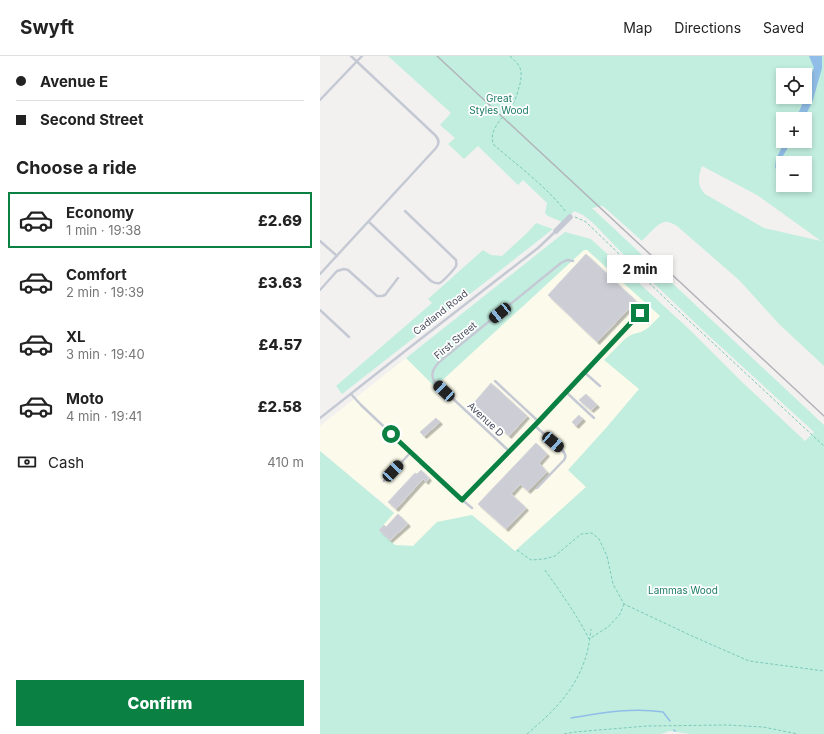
<!DOCTYPE html>
<html lang="en">
<head>
<meta charset="utf-8">
<style>
	:root { --surface:#fff; --page:#f6f6f6; --text:#222; --muted:#767676; --line:#e0e0e0; --accent:#0b8043 }
	body { margin:0; font-family:Inter,sans-serif; background:var(--page); color:var(--text); height:100vh; display:flex; flex-direction:column; font-size:15px; white-space:nowrap }
	* { box-sizing:border-box; margin:0 }
	p { font-size:13px; color:var(--muted) }
	.icon { flex:none; width:22px; height:22px; fill:none; stroke:currentColor; stroke-width:2; stroke-linecap:round; stroke-linejoin:round }
	.map { position:relative; flex:1; overflow:hidden }
	.drawer { display:flex; flex-direction:column; background:var(--surface); width:320px }
	.drawer>* { flex:none }
	.guide { display:grid; align-content:center; height:88px; padding:0 16px; background:var(--surface) }
	.fabs { position:absolute; left:456px; top:12px; display:grid; gap:8px }
	.fabs a { display:grid; place-items:center; width:36px; height:36px; border-radius:0px; background:var(--surface); box-shadow:0 2px 6px #0003; font-size:20px }
	.end { position:absolute; width:18px; height:18px; margin:-9px; border:5px solid #0b8043; background:#fff; box-shadow:0 0 0 2px #fff }
	.from { border-radius:50% }
	.bubble { position:absolute; height:28px; border-radius:0px; background:var(--surface); box-shadow:0 2px 6px #0003; font-size:13px; font-weight:800; line-height:28px; text-align:center }
	.car { position:absolute; width:12px; height:24px; margin:-12px -6px; border-radius:5px; box-shadow:0 0 3px 1px #0007; background:linear-gradient(#222 24%,#8ab4d8 0 40%,#222 0 76%,#8ab4d8 0 86%,#222 0) }
	.guide b { display:flex; align-items:center; gap:14px; height:38px; font-size:15px }
	.guide b+b { border-top:1px solid var(--line) }
	.guide i { width:10px; height:10px; background:var(--text) }
	ul { padding:0; list-style:none }
	li { display:flex; align-items:center; gap:12px; height:56px; margin:0 8px 6px; padding:0 8px; border:2px solid transparent; border-radius:0px }
	li div { flex:1 }
	li b { display:block; font-size:15px }
	li em { font-style:normal; font-weight:800 }
	li.current { border-color:var(--accent) }
	li>.icon { width:36px; height:36px; stroke-width:1.5 }
	h2 { padding:0 16px; font-size:18px; line-height:48px }
	.pay { display:flex; align-items:center; gap:10px; height:44px; padding:0 16px; font-size:15px }
	.pay p { margin-inline-start:auto }
	.primary-button { display:flex; gap:8px; margin-top:auto; padding:8px 16px }
	.primary-button a { flex:1; height:46px; border-radius:0px; background:var(--accent); color:#fff; font-size:16px; font-weight:800; line-height:46px; text-align:center }
	header { display:flex; align-items:center; gap:24px; box-sizing:border-box; height:56px; padding:0 20px; background:var(--surface); border-bottom:1px solid var(--line) }
	header strong { font-size:19px }
	nav { display:flex; gap:22px; margin-inline-start:auto; font-size:14px }
	main { display:flex; flex:1; min-height:0 }
	.map>svg:first-child { display:block }
</style>
</head>
<body>
<header>
<strong>Swyft</strong>
<nav><a>Map</a><a>Directions</a><a>Saved</a></nav>
</header>
<main>
<section class="drawer">
<div class="guide">
<b><i class="from"></i>Avenue E</b>
<b><i></i>Second Street</b>
</div>
<h2>Choose a ride</h2>
<ul>
<li class="current"><svg class="icon" aria-label="car" viewBox="0 0 24 24"><path d="M5 17H2v-5l4-1 3-4h7l3 4 3 1v5h-3M9 17h6M6 11h13"/><circle cx="7" cy="17" r="2"/><circle cx="17" cy="17" r="2"/></svg><div><b>Economy</b><p>1 min · 19:38</p></div><em>£2.69</em></li>
<li><svg class="icon" aria-label="car" viewBox="0 0 24 24"><path d="M5 17H2v-5l4-1 3-4h7l3 4 3 1v5h-3M9 17h6M6 11h13"/><circle cx="7" cy="17" r="2"/><circle cx="17" cy="17" r="2"/></svg><div><b>Comfort</b><p>2 min · 19:39</p></div><em>£3.63</em></li>
<li><svg class="icon" aria-label="car" viewBox="0 0 24 24"><path d="M5 17H2v-5l4-1 3-4h7l3 4 3 1v5h-3M9 17h6M6 11h13"/><circle cx="7" cy="17" r="2"/><circle cx="17" cy="17" r="2"/></svg><div><b>XL</b><p>3 min · 19:40</p></div><em>£4.57</em></li>
<li><svg class="icon" aria-label="car" viewBox="0 0 24 24"><path d="M5 17H2v-5l4-1 3-4h7l3 4 3 1v5h-3M9 17h6M6 11h13"/><circle cx="7" cy="17" r="2"/><circle cx="17" cy="17" r="2"/></svg><div><b>Moto</b><p>4 min · 19:41</p></div><em>£2.58</em></li>
</ul>
<div class="pay"><svg class="icon" aria-label="cash" viewBox="0 0 24 24"><path d="M3 7h18v10H3z"/><circle cx="12" cy="12" r="2"/></svg>Cash<p>410 m</p></div>
<div class="primary-button"><a>Confirm</a></div>
</section>
<div class="map">
<svg width="504" height="678" viewBox="0 0 504 678">
	<defs>
		<filter id="shadow"><feDropShadow dx="2.5" dy="2.5" stdDeviation="0" flood-color="#0004"/></filter>
	</defs>
	<rect width="100%" height="100%" fill="#f3f1f0"/>
	<path fill="#fcfbeb" d="M271,183l70,66 29,25 -84,98 -38,42 18,17 -71,64 -43,-36 -35,7 -24,24 -18,-1 -16,-15 15,-18 -74,-61v-25l86,-68 17,17z"/>
	<path fill="#c1eedf" fill-rule="evenodd" d="M68,0h436v310l-45,-42 -40,-44 -62,-54c-4,-2 -8,-5 -13,-4 -7,2 -17,14 -22,19l-39,-35 -11,2 232,217v309h-134l-20,-3 -9,3h-341v-283l74,62 -15,17 16,15 18,1 24,-24 35,-7 43,36 71,-64 -18,-17 38,-42 33,-39 -35,-29 22,-22 7,-4 8,-2 7,-4 12,-12 -73,-66h-3l-149,137 -29,-29 159,-126 26,7 99,91 52,52 63,59 9,-9 -106,-97 -85,-81 -30,-31 -10,-8 -9,-4 -3,4 -4,9 -19,-8 -3,-3 2,-10 -24,-23 -5,5 -40,-39 -14,13 -16,-15 7,-6 -15,-13 11,-12zM463,19h22v22h-22zM463,63h22v22h-22zM463,107h22v22h-22zM382,110l55,29 64,46 -57,-13 -59,-34c-8,-8 -7,-18 -3,-28z
		M216,167l17,6 -211,165 -6,-8 96,-83 -4,-4 55,-49 8,5 11,1 26,-24z"/>
	<path fill="#91bee8" d="M489,0h13v12l-9,32 -9,19h-8l7,-17 5,-20 6,-14z
		M465,85h7l-17,28 1,-10z"/>
	<g fill="none" stroke-linecap="round" stroke-linejoin="round">
		<path stroke="#91bee8" stroke-width="1.5" d="M251,662c30,-5 61,-11 92,-6l7,9
			M354,674l1,1"/>
	</g>
	<path fill="#cdced5" stroke="#d5d5db" filter="url(#shadow)" d="M266,198l50,47 -39,41 -49,-47z
		M171,327l36,33 -18,20 -36,-32z
		M266,338l11,11 -6,5 -12,-10z
		M259,359l4,4 -7,7 -4,-4z
		M116,362l4,4 -16,14 -4,-4z
		M216,387l11,11 -8,9 8,9 -19,19 -8,-7 -9,10 15,14 -20,21 -28,-25z
		M101,414l8,8 -3,4 -3,-3 -27,30 -8,-7 27,-29 2,1z
		M78,458l10,10 -18,16 -11,-10 5,-5 2,2z"/>
	<g fill="none" stroke-linecap="round" stroke-linejoin="round">
		<path stroke="#7bcab9" stroke-width="1" stroke-dasharray="3 2" stroke-linecap="butt" d="M190,0c4,4 8,7 10,12 2,5 1,11 0,16 -2,6 -3,12 -6,18 -7,12 -28,28 -20,43 23,20 54,43 72,67
			M255,161l7,3 4,2 85,82 153,142
			M197,494l14,10 13,-1 11,-3 26,-22 11,-1 7,6 8,17 6,28 11,20 68,32 57,25 75,10
			M225,514c16,23 32,45 44,69l19,-12 12,-13 4,-10
			M207,678c27,-23 50,-45 60,-81 2,-8 3,-16 4,-24
			M244,678l11,-2 72,-6 80,-1 36,2 35,7"/>
		<path stroke="#c5c9d4" stroke-width="2.5" d="M0,44l42,-44
			M49,166l62,59c3,2 5,3 9,2 3,-2 14,-13 16,-17 1,-3 0,-4 0,-6l-51,-49
			M0,185l17,15
			M0,218l116,-126c4,-5 3,-9 -1,-13l-84,-79
			M0,234l17,-19 7,-2 4,1 29,26h5l3,-1 13,-17
			M0,254l29,27
			M264,316l16,14
			M175,325l43,40
			M246,336l28,26
			M31,338l10,11 93,88 18,15
			M0,362l89,-70 129,-100 18,-17
			M214,369l28,25c3,3 5,6 2,10l-27,28
			M189,395l-75,-70c-4,-8 0,-13 5,-19l122,-99 6,-3 6,1
			M64,425l27,-29
			M142,444l76,-79 102,-108"/>
		<path stroke="#c5c9d4" stroke-width="5.5" d="M236,175l14,-14"/>
		<path stroke="#b3b4ba" stroke-width="1.5" d="M117,0l387,360"/>
	</g>
	<g fill="none" stroke-linecap="round" stroke-linejoin="round">
		<path stroke="#0b8043" stroke-width="5" d="M71,378l71,66 76,-78 102,-109"/>
	</g>
	<g text-anchor="middle" dominant-baseline="central" stroke-width="3.5" stroke-linejoin="round" paint-order="stroke">
		<g font-size="10" fill="#1c7c66" stroke="#fff">
			<text x="179" y="42">Great<tspan x="179" dy="12">Styles Wood</tspan></text>
			<text x="363" y="534">Lammas Wood</text>
		</g>
		<g font-size="10" fill="#494e5d" stroke="#fff">
			<text transform="translate(120 256) rotate(-38)">Cadland Road</text>
			<text transform="translate(135 284) rotate(-40)">First Street</text>
			<text transform="translate(166 363) rotate(43)">Avenue D</text>
		</g>
	</g>
</svg>
<div class="fabs">
<a><svg class="icon" aria-label="locate" viewBox="0 0 24 24"><circle cx="12" cy="12" r="6"/><path d="M12 2v4M12 18v4M2 12h4M18 12h4"/></svg></a>
<a>+</a>
<a>−</a>
</div>
<i class="end from" style="left:71px;top:378px"></i>
<i class="end" style="left:320px;top:257px"></i>
<div class="bubble" style="left:287px;top:199px;width:66px">2 min</div>
<i class="car" style="left:180px;top:257px;rotate:231deg"></i>
<i class="car" style="left:124px;top:335px;rotate:313deg"></i>
<i class="car" style="left:233px;top:386px;rotate:131deg"></i>
<i class="car" style="left:73px;top:415px;rotate:43deg"></i>
</div>
</main>
</body>
</html>
